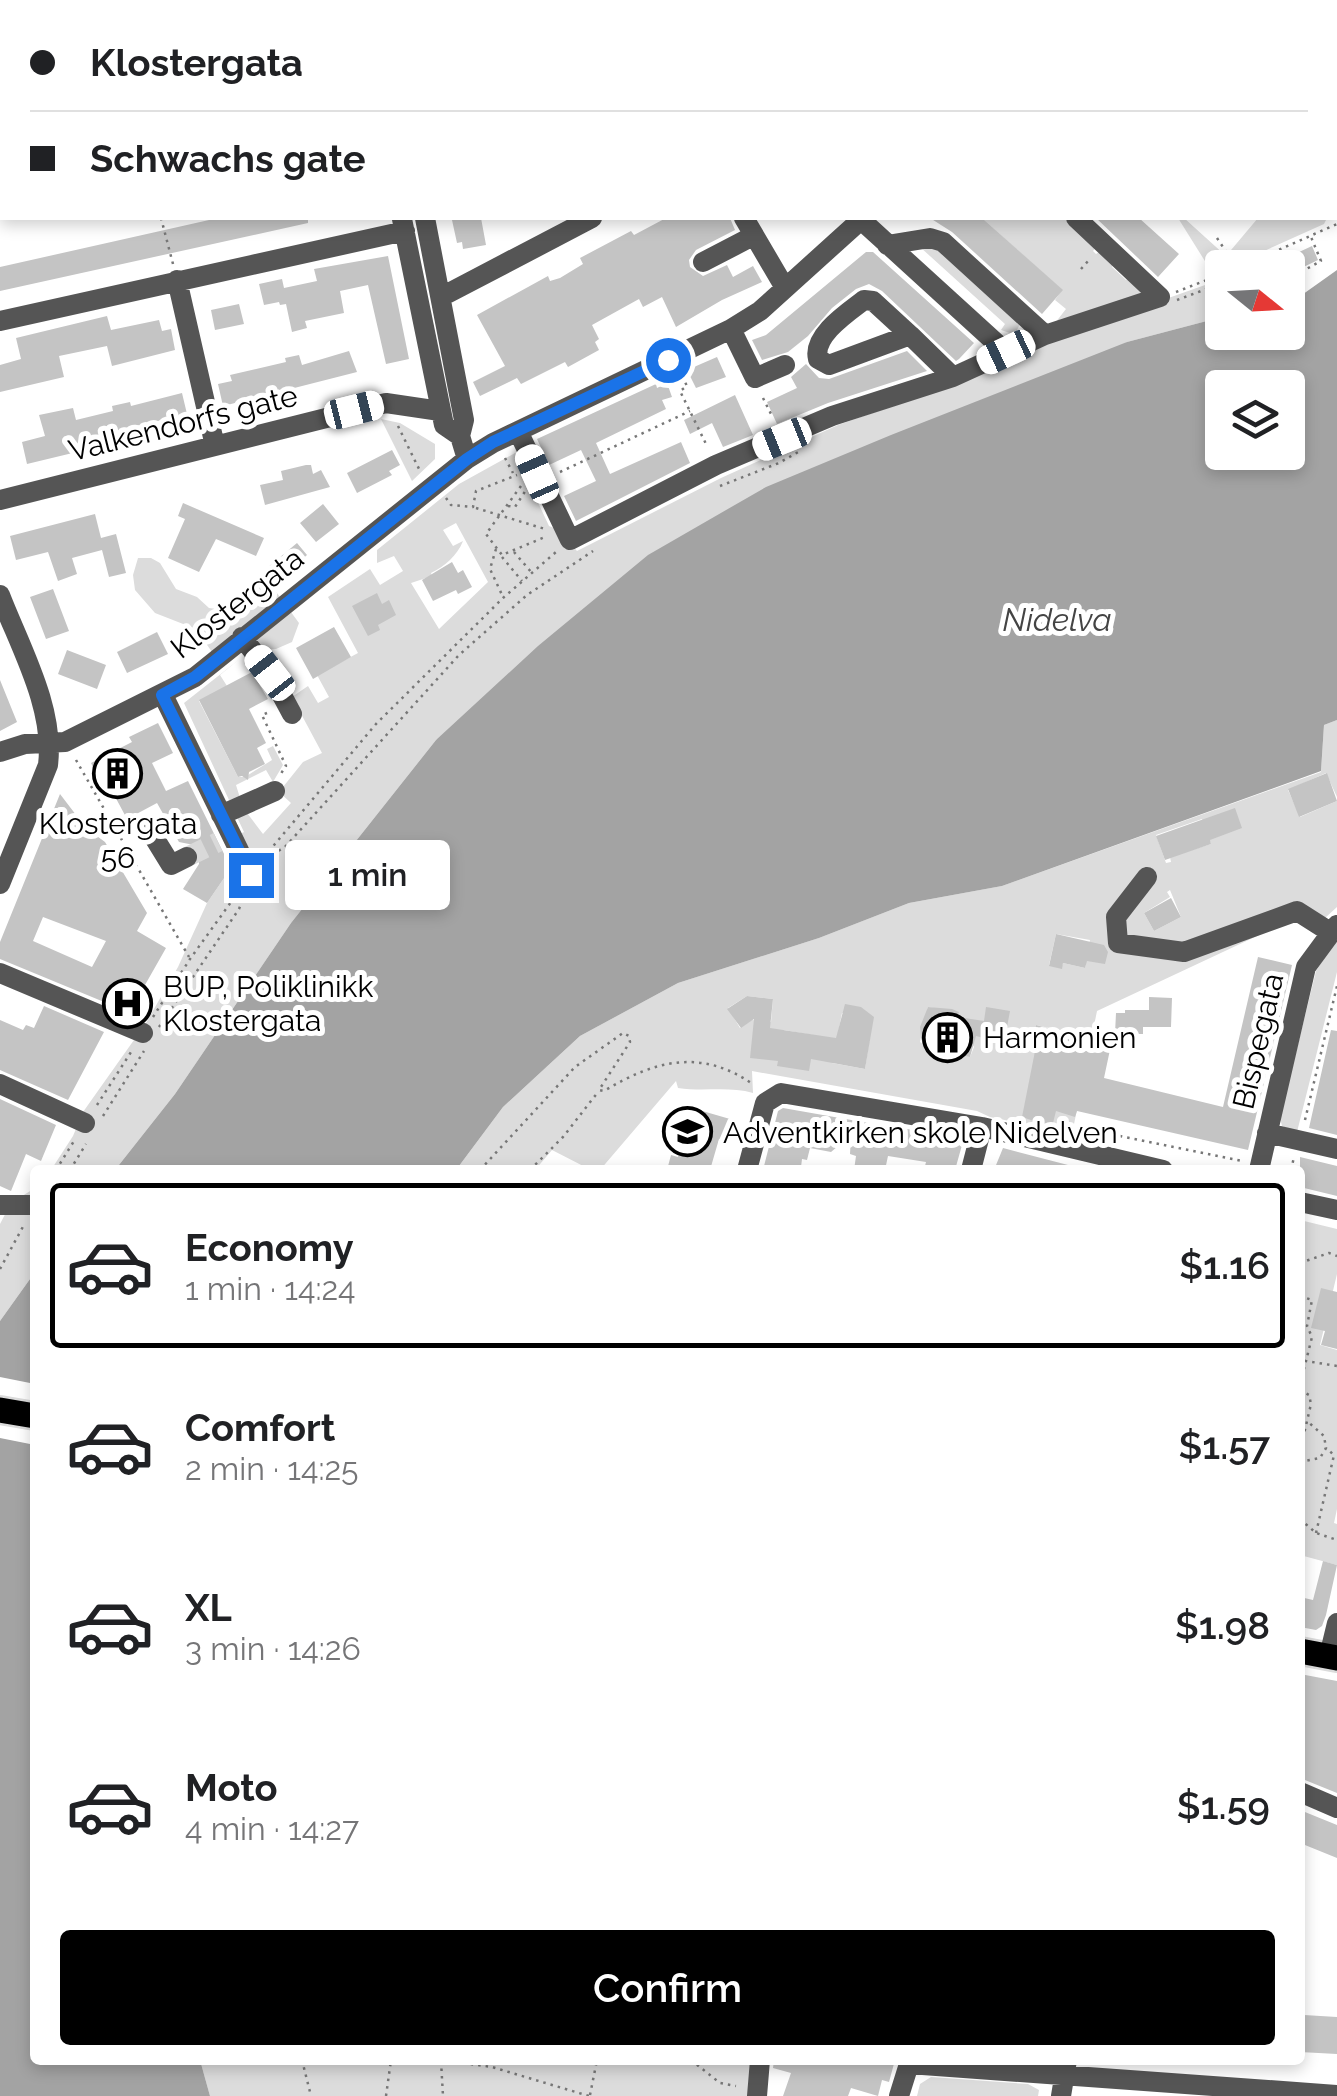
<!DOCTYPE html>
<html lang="en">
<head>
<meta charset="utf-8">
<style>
	:root { --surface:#fff; --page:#f2f2f2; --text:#202124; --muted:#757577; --line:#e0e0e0; --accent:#000 }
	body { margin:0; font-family:Raleway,sans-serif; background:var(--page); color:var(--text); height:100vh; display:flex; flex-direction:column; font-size:38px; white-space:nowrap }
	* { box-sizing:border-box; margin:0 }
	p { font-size:32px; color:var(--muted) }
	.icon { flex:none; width:55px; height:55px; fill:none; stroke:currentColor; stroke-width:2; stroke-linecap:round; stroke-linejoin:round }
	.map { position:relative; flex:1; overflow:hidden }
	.side { position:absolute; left:30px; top:1165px; width:1275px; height:900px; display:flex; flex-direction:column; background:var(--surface); border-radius:10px; box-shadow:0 5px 15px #0003 }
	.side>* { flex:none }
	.banner { position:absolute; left:0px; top:0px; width:1338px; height:220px; box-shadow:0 5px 15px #0003; display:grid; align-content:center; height:220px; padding:0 30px; background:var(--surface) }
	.needle { width:65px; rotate:108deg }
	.controls { position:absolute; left:1205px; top:250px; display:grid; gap:20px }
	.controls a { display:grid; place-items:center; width:100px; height:100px; border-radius:10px; background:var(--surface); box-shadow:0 5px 15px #0003; font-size:50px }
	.end { position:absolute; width:45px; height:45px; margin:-22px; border:12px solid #1a73e8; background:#fff; box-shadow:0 0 0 5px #fff }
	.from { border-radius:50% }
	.bubble { position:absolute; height:70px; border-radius:10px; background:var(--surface); box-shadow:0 5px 15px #0003; font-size:32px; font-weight:600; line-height:70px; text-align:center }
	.car { position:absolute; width:30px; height:60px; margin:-30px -15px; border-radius:12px; box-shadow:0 0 8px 2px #0007; background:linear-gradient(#fff 24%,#345 0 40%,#fff 0 76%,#345 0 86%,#fff 0) }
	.banner b { display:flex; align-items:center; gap:35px; height:95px; font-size:38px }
	.banner b+b { border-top:2px solid var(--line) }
	.banner i { width:25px; height:25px; background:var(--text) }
	ul { padding:18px 0 0; list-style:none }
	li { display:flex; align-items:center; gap:30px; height:165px; margin:0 20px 15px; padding:0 10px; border:5px solid transparent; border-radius:10px }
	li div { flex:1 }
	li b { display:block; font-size:38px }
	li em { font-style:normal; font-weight:600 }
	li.on { border-color:var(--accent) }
	li>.icon { width:90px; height:90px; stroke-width:1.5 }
	.primary-button { display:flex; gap:20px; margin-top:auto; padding:20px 30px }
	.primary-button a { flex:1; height:115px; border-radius:10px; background:var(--accent); color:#fff; font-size:40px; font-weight:600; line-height:115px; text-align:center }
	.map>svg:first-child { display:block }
</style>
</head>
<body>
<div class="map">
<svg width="1337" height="2096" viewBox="0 0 1337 2096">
	<rect width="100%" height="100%" fill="#fff"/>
	<path fill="#dcdcdc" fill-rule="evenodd" d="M1202,0h135v169l-2,-167h-134z
		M982,218h84l31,28 -4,5 3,3 6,-4 12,13 -2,4 14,13 5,-3 13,20 -89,26 11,-14 -11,-9 7,-10z
		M1178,218h6l42,38 32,-38 68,2 -2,4 -111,50z
		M932,244l89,78 -4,8 -7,3 -9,-3 4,-6 -85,-77z
		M1222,279v38l-95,25 -691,398 -145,183 -116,171 -60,76h-64l22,-34 10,-24 63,-89 32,-56 29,-64 24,-35 18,-20 -9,-14 4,-2 -9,-19 9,-4 19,25 28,-31 -12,-11 24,-30 19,-9 -30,-56 16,-11 10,17 11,-6 -12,-22 41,-22 -30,-56 42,-28 10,16 23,-14 -9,-15 -17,7v-13l82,-66 56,-31 34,73 8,3 20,22 144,-73 117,-53 117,-41 92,-43zM456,523l32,59 -49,47 -28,-46 21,-7 -1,-3c14,-7 26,-17 32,-32l-10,5 -10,-16z
		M381,419l19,4 35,21v15l-23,22z
		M138,558h13l9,5 16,26 21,8 12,11 16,2 31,-25 18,4 25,34 -7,19 -16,7 -64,3 -16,-23 -41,-16 -20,-23 -2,-15z
		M241,658l-21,17 7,11 -28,15 39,76h7l27,-17 -5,-11 6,-3 10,19 -10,17 -7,-12 -30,15 4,13 -11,2 -45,-97z
		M1337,720v77l-11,-24 -38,17 12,27 37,-16v106l-12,11 -23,-3 -205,96 -25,123 -82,-17 -13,-6 -225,-40 1,22c-24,-7 -50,-1 -75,-5l-2,-7 -76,89h-9l-39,-20 -17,20h-79l47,-63 77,-71 98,-53 141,-45 90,-35 93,-17 319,-114 3,-47zM1202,819l9,25 -41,13 1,5 -5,1 -10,-28zM1170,890l11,27 -27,14 -10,-18 26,-16 -3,-5zM1056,934l34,6 -5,28 -22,-5 -2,5 -12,-3zM747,996l26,3 -2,23 -19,-2 -12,8 -12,-20zM928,1007l31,5 -1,5 16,30 -4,10 -13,-2v-6l-32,-3 -5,-4zM842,1013l31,4 -8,52 -33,-6zM1036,1025l39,9 -8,28 -32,-11 2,-10 -5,-2zM784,1030l34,6 -6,18 -32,-6z
		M1337,938v34l-40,160 -15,-6 -2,-8 36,-147z
		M35,1188v84l-35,49v-97l11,-21z
		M1300,1220l37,9v45l-17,71 17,5v159l-3,14 3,1v41l-37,-10z
		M200,2060h550l1,36h-541z
		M931,2077l97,7 11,6 -1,6h-121l3,-12z"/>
	<path fill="#a3a3a3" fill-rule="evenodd" d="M1337,270v450l-13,5 -3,46 -319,115 -93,17 -90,35 -141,45 -98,53 -77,71 -47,63h-341l60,-76 116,-171 145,-183 102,-94 110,-91 118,-68 125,-52 236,-93 95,-25v15h66v-32l11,-3zM1222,388h66v64h-66z
		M35,1272v788h165l10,36h-210v-775z"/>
	<path fill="#fff" d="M0,1377l35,7v61l-35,-7z"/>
	<path fill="#c4c4c4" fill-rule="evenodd" d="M218,218h90v5l-308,68v-24z
		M464,218h17l5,27 -23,4 -1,-7 -5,1 -5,-23z
		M666,218h64l5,12 -39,20 -7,10 1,7 13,9 24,-11 6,12 20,-11 9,16 -40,18 -46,27 -14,-30 -19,10 -4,-8 -47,26 7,14 -4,3 4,8 -31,17 -3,-5 -44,22 -4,-6 -37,18 -7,-14 32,-16 -28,-51 71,-39 2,5 10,-3 23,-14 -3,-6 51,-27 3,4z
		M930,218h52l81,72 -21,24 -90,-82z
		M1096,218h43l40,36 -21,23z
		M1312,246l6,14 -29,14 -7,-14z
		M866,252h7l101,91 -15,16 -3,2 -74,-70 -13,-7 -13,5 -24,19 -24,28 -20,16 -26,8 -10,-20 14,-5z
		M388,256l21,103 -23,5 -18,-79 -28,6 4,22 -39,8 2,7 -15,4 -6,-28 -6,1 -1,-3 -15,3 -5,-21 23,-5 2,9 33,-7 -3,-12z
		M239,304l5,20 -29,6 -4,-20z
		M107,316l4,14 48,-10 3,11 9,-2 4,21 -63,16 -5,-20 -48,10 5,21 -64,15v-27l21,-6 -5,-21z
		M349,351l8,21 -134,34 -5,-22 14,-3 -2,-6 56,-13 -1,-4 14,-3 3,10z
		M907,351l20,20 -99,32 -51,21 -10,-22 30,-14 -6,-11 15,-13 13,14 10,1z
		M717,357l9,20 -30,11 -9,-18z
		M667,383l5,14 -10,3 4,9 -70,34 14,31 71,-32 9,21 -114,58 -12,-25 32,-15 -15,-31 -32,15 -12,-26 119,-55 1,4z
		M182,393l5,21 -58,14 1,4 -48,8 3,10 -58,14 -5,-22 23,-6 -6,-21 34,-7 3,12 37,-9 -1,-5 18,-4 1,4z
		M735,395l18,40 -30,12 -11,-24 -22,11 -6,-14z
		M392,450l8,15 -11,6 3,4 -35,18 -10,-20z
		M306,465h5l2,9 8,-4 9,17 -65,18 -5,-20 23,-5 -2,-9z
		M183,503l81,35 -8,18 -40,-17 -17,33 -31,-14 17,-39 -7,-3z
		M323,504l16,20 -23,18 -16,-19z
		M95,514l6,24 15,-4 10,39 -17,4 -7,-27 -30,8 5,16 -19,7 -10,-29 -32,8 -6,-24z
		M297,543l10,12 -29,26 -11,-13z
		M452,562l6,11 5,-3 9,17 -14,7 -2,-4 -23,11 -11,-21z
		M53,589l16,42 -23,8 -16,-42z
		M377,593l5,11 7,-4 7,15 -18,10 2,5 -12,6 -16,-30z
		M334,627l17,30 -38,22 -17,-31z
		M157,632l11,22 -41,19 -10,-21z
		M67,650l39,15 -9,24 -39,-15z
		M252,672l16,27 -19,10 17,34 -9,5 8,16 -16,8 -1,8 -6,-4 -4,1 -39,-77z
		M0,680l17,42 -17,9z
		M158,723l15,30 -21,10 14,28 22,-10 43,87 -24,35 -24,-14 16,-25v-14l-5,-5 -15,-3 -22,-39 -30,16 -16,-30 -6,3 -14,-29 41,-21 -3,-5z
		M1327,773l10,28 -38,16 -11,-28z
		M60,794l26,34 19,14 42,71 -10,18 29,17 -25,44 6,3 -9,21 -138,-57v-17zM43,917l63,24 -14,26 -59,-26z
		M1235,808l7,20 -32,12 1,4 -46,16 -9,-24z
		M1171,898l10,19 -27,14 -10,-18z
		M1056,934l48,11 4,7 -3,12 -18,-3 -2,7 -22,-5 -1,6 -13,-3z
		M1258,957l34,8 -44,185 -171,-39 -2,6 -19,-6 -4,16 -30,-10 15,-76 -5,-2 4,-14 75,20 -7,33 119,29z
		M747,996l26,3 -3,29 66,10 9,-34 16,3 13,10 -9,52 -54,-10 -2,12 -32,-5 1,-5 -28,-3 4,-39 -13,9 -14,-19z
		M1149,997l23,1 -1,29h-28v7h-28l1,-21h9v-3h24z
		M44,1006l60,26 -36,68 -68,-30v-50l23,10 3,-5 8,3z
		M928,1007l24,2 7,3 -1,5 26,4 2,-14 24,4 -6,32 -28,-7 -6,21 -14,-2 1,-6 -25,-5 -5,5 -6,-10 -1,-12z
		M1331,1030l6,1v104l-28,-7z
		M0,1099l56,26 -15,36 -15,-7 -15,37 -11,-5z
		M692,1108l38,11 -6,21 -5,-1 -9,31h-43l4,-15 7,2z
		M783,1108l74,13 107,17 -9,32h-31l2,-8 -38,-6 -3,14h-31l2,-14 -6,-2 1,-19 -20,17 -21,-4 -3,12 -5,-1 -1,8 -5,-1 -1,4h-32l15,-59z
		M1003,1148l65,17v5h-74z
		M1300,1157l37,9v30l-37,-9z
		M1321,1288l16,4v57l-16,-4 4,-14 -14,-3z
		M1323,1561l14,4 -11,50 -4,11 -6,4 -16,-3v-30l13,3z
		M1300,1674l37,7v112l-37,-15z
		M1300,1810l37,15v33l-37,-15z
		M1304,2015l33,2v37l-37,-2v-30h4z
		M774,2060h121l-6,22 -7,-2 -4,16 -27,-8 -3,8h-65l8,-23 -18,-5z"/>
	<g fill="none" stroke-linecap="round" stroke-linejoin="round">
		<path stroke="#d9d9d9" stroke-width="20" stroke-dasharray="20 10" stroke-linecap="butt" d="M187,857l31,-15"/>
		<defs>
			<path id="major" d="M0,1410l35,6
				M1300,1651l37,7"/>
		</defs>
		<use href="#major" stroke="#dbdbdb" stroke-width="30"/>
		<path stroke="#777" stroke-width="2.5" stroke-dasharray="2.5 5" stroke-linecap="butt" d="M1335,174l2,2
			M1335,192l2,-2
			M161,218l12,46
			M1217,238l10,15 1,15
			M1276,251l7,17
			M1238,268l99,-44
			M1081,269l8,-9
			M1288,279l33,-18 -10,-24
			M1176,292l46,-18
			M1177,300l43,-16 2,-8
			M682,376l5,10 -7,5 27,55
			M763,398l10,20
			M398,426l23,47
			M505,458l8,15
			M560,472l130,-61
			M521,486l-35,48 16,21 43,-18
			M720,486l59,-23 21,-12
			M446,498l5,7 22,2 3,-16 41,-16
			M508,506l7,1 11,-17
			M476,508l69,21
			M496,549l-6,20 13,28
			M514,552l18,21
			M502,557l20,24
			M267,713l-5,2 24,51 -6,9
			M76,760l113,197
			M264,857l112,-133 127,-126 53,-46
			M265,857l19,-9 175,-193 68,-60 66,-44
			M153,1017l37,-58 49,-68
			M159,1027l80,-118 7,-18
			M97,1105l36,-56
			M103,1116l41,-65
			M1305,1120l32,-134
			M1086,1132v-3l156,32
			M56,1170l18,-29
			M70,1170l16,-26
			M480,1170l95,-103 48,-34 6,3 1,6 -31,48 5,1c51,-31 98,-43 150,-6
			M530,1170l33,-33 35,-45
			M1291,1170l3,-13
			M1300,1263l29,-10 8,3
			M0,1269l25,-46
			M1300,1296l12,4 -5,26 5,11 -6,24 -6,-1
			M1300,1384l6,-23 31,5
			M1300,1390l9,5 2,9 -11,47
			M1300,1462l20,-4 6,-10 -2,-12 -17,-15
			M1300,1519l16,14 21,7
			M1316,1533l18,-78 -8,-7
			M302,2060l9,36
			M441,2060l51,7 97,29
			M691,2060l29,23 16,3
			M441,2061l2,35
			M590,2095l7,-35
			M386,2096l5,-36"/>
		<path stroke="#555" stroke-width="20" d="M11,0v2
			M188,0v2
			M355,0l1,2
			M380,0l1,2
			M669,0l2,2
			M889,0l2,2
			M1019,0l3,2
			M613,2l6,-2
			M1095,2l2,-2
			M0,156l2,-1
			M425,218l39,202 -4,16 7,23
			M744,218l41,70
			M859,218l147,134
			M402,219l42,206 16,11
			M887,245l43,-7 13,4 102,93
			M703,262l50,-26
			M177,280l38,166
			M441,297l151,-79
			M0,321l405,-90
			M731,329l24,49 30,-13
			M910,335l-37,-34 -9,-1c-17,13 -52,36 -46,59l11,6 81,-30 43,42
			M518,431l52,109 146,-75 116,-49 121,-39 92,-42 115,-38 -84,-79
			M0,500l386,-97 54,8
			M0,595c20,52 55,113 48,170l-48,119
			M242,637l28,36 22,41
			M163,695l88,180
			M0,752l25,-8 40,-2 130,-65 272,-218 26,-16 238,-114 29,-18 103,-93
			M221,815l54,-24
			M147,826l24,39 16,-8
			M1147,877l-31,40 2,26 66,9 113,-41 33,21
			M0,973l143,60
			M0,1084l85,39
			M1267,1133l70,16
			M747,1170l18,-67 16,-10 201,34 181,43
			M971,1170l11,-43
			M1259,1170l47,-203 31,-42
			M1300,1202l37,8
			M0,1205h35
			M1329,1656l8,-33
			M1300,1792l37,16
			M757,2096l3,-36
			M899,2096l10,-32 428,31
			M1061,2096l6,-36"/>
		<use href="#major" stroke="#000" stroke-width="25"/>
	</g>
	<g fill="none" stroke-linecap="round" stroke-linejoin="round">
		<path stroke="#1a73e8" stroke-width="12" d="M251,875l-89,-180 33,-18 272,-218 26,-17 175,-82"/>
	</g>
	<defs>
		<symbol id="building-ring" viewBox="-11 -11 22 22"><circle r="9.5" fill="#fff" stroke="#000" stroke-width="1.5"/><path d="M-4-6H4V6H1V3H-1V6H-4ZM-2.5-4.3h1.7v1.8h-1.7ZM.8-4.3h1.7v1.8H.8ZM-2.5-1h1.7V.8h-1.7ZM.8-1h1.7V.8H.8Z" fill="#000"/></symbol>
		<symbol id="hospital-ring" viewBox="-11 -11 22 22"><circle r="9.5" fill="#fff" stroke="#000" stroke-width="1.5"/><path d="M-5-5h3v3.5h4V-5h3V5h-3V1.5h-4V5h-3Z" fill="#000"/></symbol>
		<symbol id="school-ring" viewBox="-11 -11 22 22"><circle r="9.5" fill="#fff" stroke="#000" stroke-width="1.5"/><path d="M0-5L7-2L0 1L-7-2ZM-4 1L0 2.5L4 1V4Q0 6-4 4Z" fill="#000"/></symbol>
	</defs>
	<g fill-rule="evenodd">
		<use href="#building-ring" x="90" y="746" width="55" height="55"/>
		<use href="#hospital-ring" x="100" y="976" width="55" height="55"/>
		<use href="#building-ring" x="920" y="1010" width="55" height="55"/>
		<use href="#school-ring" x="660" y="1104" width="55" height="55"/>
	</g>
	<g text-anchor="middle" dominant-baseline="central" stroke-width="10" stroke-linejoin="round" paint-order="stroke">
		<g font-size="30" fill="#000" stroke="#fff">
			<text transform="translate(183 423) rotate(-14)">Valkendorfs gate</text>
			<text transform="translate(237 603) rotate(-38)">Klostergata</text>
			<text transform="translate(1258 1041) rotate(-77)">Bispegata</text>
		</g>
		<g font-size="30" fill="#000" stroke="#fff" text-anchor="start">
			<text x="118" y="823" text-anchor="middle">Klostergata<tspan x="118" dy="34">56</tspan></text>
			<text x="163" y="986">BUP, Poliklinikk<tspan x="163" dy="34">Klostergata</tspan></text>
			<text x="983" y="1037">Harmonien</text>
			<text x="723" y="1132">Adventkirken skole Nidelven</text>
		</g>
		<g font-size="32" font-style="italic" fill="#444" stroke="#fff">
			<text x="1057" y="619">Nidelva</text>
		</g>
	</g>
</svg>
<div class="controls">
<a><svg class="needle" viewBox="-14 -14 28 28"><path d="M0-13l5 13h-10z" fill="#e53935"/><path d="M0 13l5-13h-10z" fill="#757577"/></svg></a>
<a><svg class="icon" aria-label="layers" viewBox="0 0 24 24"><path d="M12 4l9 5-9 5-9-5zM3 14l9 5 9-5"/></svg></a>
</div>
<i class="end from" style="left:668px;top:360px"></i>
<i class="end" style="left:251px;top:875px"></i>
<div class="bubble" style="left:285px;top:840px;width:165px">1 min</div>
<i class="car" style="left:1006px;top:352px;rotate:245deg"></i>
<i class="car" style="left:354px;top:410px;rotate:76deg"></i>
<i class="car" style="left:782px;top:439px;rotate:248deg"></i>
<i class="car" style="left:537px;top:474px;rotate:336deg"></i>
<i class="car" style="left:270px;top:673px;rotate:322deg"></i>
<div class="banner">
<b><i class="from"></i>Klostergata</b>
<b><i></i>Schwachs gate</b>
</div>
<section class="side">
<ul>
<li class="on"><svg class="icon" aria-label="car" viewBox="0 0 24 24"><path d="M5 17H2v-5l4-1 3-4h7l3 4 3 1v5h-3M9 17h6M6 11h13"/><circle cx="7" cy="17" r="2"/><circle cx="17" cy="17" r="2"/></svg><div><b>Economy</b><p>1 min · 14:24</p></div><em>$1.16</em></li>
<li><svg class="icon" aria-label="car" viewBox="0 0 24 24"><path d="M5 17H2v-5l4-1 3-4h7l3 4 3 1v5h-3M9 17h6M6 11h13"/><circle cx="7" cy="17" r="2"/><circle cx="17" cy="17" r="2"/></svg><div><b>Comfort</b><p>2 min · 14:25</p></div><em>$1.57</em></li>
<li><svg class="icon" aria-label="car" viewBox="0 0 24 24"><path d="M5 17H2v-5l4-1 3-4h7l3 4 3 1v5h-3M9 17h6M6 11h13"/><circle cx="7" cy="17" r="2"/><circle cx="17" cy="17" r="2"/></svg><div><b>XL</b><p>3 min · 14:26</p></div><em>$1.98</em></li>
<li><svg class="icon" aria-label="car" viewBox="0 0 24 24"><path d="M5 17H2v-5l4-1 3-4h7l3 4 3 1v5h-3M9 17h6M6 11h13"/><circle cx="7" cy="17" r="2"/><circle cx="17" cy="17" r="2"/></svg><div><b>Moto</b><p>4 min · 14:27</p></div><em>$1.59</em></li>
</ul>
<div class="primary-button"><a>Confirm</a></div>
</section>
</div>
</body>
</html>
